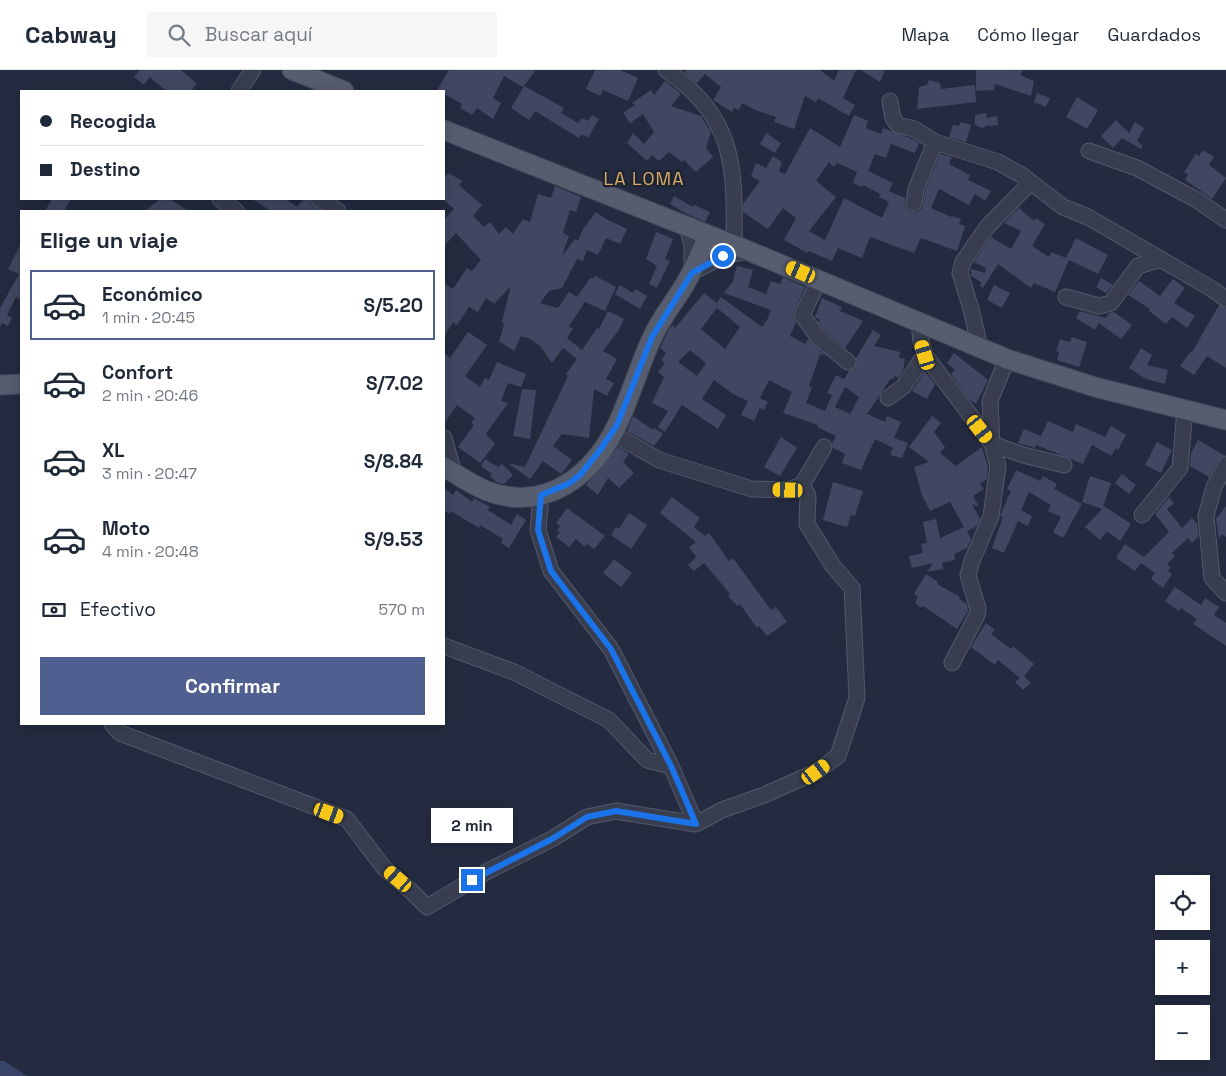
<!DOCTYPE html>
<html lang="es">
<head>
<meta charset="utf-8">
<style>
	:root { --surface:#fff; --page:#f6f6f7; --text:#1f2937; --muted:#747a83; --line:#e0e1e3; --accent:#4f5f8f }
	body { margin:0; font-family:"Space Grotesk",sans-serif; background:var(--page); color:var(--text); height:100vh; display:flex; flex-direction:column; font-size:19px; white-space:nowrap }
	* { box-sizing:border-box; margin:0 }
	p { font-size:16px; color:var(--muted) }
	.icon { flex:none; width:28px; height:28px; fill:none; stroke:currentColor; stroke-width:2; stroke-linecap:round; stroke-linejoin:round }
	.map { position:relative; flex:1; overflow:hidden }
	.side { position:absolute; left:20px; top:140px; width:425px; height:515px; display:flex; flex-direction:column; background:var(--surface); border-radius:0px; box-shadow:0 2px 12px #0003 }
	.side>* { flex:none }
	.guide { position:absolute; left:20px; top:20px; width:425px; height:110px; border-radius:0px; box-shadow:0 2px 12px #0003; display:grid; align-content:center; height:110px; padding:0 20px; background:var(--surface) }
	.tools { position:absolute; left:1155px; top:805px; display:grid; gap:10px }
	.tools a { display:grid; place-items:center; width:55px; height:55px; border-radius:0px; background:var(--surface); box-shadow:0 2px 12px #0003; font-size:25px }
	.end { position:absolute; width:22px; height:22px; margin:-11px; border:6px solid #1a73e8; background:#fff; box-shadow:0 0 0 2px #fff }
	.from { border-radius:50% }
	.bubble { position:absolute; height:35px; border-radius:0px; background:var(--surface); box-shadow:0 2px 12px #0003; font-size:16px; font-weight:600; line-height:35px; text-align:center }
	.car { position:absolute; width:15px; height:30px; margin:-15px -8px; border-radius:6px; box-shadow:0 0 4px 1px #0007; background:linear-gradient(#f5c518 24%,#345 0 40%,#f5c518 0 76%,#345 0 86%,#f5c518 0) }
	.guide b { display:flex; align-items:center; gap:18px; height:48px; font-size:19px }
	.guide b+b { border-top:1px solid var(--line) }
	.guide i { width:12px; height:12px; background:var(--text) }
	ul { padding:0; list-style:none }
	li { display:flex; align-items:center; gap:15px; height:70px; margin:0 10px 8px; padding:0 10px; border:2px solid transparent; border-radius:0px }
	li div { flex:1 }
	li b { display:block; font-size:19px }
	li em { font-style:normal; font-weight:600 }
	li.active { border-color:var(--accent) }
	li>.icon { width:45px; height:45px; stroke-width:1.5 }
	h2 { padding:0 20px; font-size:22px; line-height:60px }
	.pay { display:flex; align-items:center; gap:12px; height:55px; padding:0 20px; font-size:19px }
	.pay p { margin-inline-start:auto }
	.button { display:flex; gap:10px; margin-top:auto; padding:10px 20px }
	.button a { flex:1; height:58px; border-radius:0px; background:var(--accent); color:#fff; font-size:20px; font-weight:600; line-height:58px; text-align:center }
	header { display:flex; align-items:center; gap:30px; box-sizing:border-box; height:70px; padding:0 25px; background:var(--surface); border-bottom:1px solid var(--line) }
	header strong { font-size:24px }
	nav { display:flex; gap:28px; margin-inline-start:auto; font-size:18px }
	.search { width:350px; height:45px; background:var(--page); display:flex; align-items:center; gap:12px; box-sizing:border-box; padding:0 18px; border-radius:0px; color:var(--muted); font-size:19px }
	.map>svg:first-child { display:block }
</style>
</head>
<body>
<header>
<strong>Cabway</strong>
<div class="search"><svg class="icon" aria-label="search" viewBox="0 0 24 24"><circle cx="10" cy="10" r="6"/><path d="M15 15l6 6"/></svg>Buscar aquí</div>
<nav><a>Mapa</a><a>Cómo llegar</a><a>Guardados</a></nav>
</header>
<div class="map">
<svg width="1226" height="1006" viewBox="0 0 1226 1006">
	<rect width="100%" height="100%" fill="#242b40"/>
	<path fill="#384367" d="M0,991h4l23,15h-27z"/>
	<path fill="#404760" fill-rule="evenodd" d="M140,0h41l16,14 -6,7h-25l-16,-14 -6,8 -10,-8z
		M449,0h87l-13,17 -19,-11 -11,22 8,5 -8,16 -16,-11 -5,7 -12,-7 2,-4 -18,-10v-3l-7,-1z
		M595,0h25l18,8 -10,23 -25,-11 -3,6 -14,-7z
		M686,0h134l14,11 5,-11h17l-13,28 12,7 -6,11 -31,-18 -2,4 -11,-6 -11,33 -20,-7 2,-5 -21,-7 -13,-7 -3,7 -5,-2 -2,4 -19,-12 8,-13 -16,-13 -8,9 -13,-11z
		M861,0h24l-5,12z
		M976,0h47l-3,5 14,6 -3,15 -36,-12 -1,6 -18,1z
		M929,10l11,3 1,6 34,-4 1,17 -59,7 2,-22 8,-2z
		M665,11l16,13 -10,12 30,10 10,16 -5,16 7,9 -17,15 -12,-12 -2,2 -13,-10 -10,9 -7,-6 -5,6 -20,-18 6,-10 11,11 10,-12 -11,-18 -13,9 -7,-10 12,-8 -3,-2 19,-13 3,5z
		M524,16l40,22 -3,5 17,10 4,-5 6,3 4,-6 7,4 -11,19 -6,-4 -3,4 -44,-27 -6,9 -18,-12z
		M1037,23l13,5 -4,9 -12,-5z
		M1077,27l21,13 -11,19 -21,-12z
		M986,43l1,5 10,-2 1,9 -8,1 -2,-1 -6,3 -7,-3v-10z
		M854,45l14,6 -2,7 15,6 2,-6 27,10 9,5 -4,10 -24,-9 -5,14 -11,-4 -7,17 25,12 -4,8 16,7v8l4,5 8,1 5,-4 3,-17 15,-37 12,3 -3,7 21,11 -2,5 23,11 -6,10 -10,-7 -6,11 -30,-16 -8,19 20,9 1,-1 9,3 -2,5 6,2 -8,25 -36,-13 -7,15 -44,-16 -8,21 -24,-10 -6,13 -23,-10 -2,2 -23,-13 12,-22 -13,-10 -15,21 -25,-17v-8l17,-23 -9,-5 5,-13 10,5 7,-12 9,6 -3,9 6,3 25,-46 30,19zM829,92l5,5 3,-4 20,9 -4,11 9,4 1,-2 17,9 -1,3 10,5 -7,16 -38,-20 -19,42 -16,-9 27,-34 -20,-16z
		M1116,50l13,13 6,-11 9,6 -7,13 6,5 -2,3 -19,-11 -9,10 -12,-12z
		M961,52l10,3 -5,17 -17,-5 4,-12 6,1z
		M766,63l15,10 -6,10 -15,-9z
		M1203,80l11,7 -5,8 17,13 -14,21 -27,-19 3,-6 -4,-2 12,-18 3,2z
		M449,103l13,8 -3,4 23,20 -9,11 11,11 6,-5 9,12 7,-7 7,7 10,-15 7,3 8,-28 13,4 4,-12 26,11 -5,15 -6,-2 -7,23 6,3 -7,20 13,-17 3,2 5,-12 13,-17 10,7 21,10 -7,15 -14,-6 -8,17 -11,-5 -4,11 -6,-2 -15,29 -13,3 -9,12 18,5 11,-16 8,5 13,-19 3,1 2,-3 21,11 -11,24 -20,-9 -16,24 4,3 -6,9 15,12 15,-22 2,1 9,-18 16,8 -6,12 -15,20 14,8 -11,20 8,4 -7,13 -13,-7 -5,49 -27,-4 -9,12 19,14 -11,14 -18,-13 -13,18 -22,-16 17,4 43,-91 -2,-2 11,-15 -14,-11 -11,15 -12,-17 -13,-9 -1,1 -5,-2 -7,15 -15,-10 5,-16 -2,-4 9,-35 -17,18 -8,-6 -8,14 -9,-5 -12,18 -4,-3 -9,15v-54l9,6 14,-21 5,3 9,-11 -25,-27 -12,13v-26l10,-11 -10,-9v-23z
		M674,126l19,11 1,-2 16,7 -5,10 -16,-7 -19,-11z
		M52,129h19l-7,12h-19z
		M160,129h10l18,12h-43z
		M252,129h34l11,8 7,-8h6l1,5 10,7h-50z
		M1019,138l15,13 2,-3 9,6 -13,22 17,11 2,-5 15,6 10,-20 32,17 -10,19 -29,-14 -14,32 -21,-9 -3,5 -33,-24 -15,24 -3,-2 1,-4 -10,-6v-7l14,4 1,-5 -12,-6 17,-25 20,12 10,-18 -17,-8z
		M656,162l17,7 -8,20 5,2 -13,27 -8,-4 8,-18 -11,-7z
		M21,173v57l-5,-3 -9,18 5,3 -4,8 -6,-3 -2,4v-19l19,-34 -11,-5z
		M737,196l16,4 -5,17 18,7 5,-13 9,3 3,-7 22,10 -11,24 -1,5 3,6 -6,14 15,8 3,-5 18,17 -6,-2 -11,32 3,2 -6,15 19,8 7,-16 -5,-2 9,-18 8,4 5,-8 6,-3 1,-10 17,-28 8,5 -7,11 26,6 -1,6 6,1 -2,12 -5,7 -3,-2 -3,4 -1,-2 -24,36 18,8 2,-6 14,6 -7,16 14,5 -6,15 -12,-3 3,-7 -18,-9 -14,31 -19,-7 3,-9 -12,-6 -1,-5 4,-7 -19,-9 1,-2 -35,-12 9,-21 -23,-12 -9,18 8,4 -4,8 -4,-2 -6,13 -13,-6 7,-14 -15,-7 -19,-14 -12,19 24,16 -8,14 -36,-24 -17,27 -7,-5 10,-16 -16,-8 12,-26 -6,-5 7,-9 -4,-3 5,-7 -6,-5 9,-19 4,-4 2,3 29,-35 13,10 4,-6 41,30 5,-7 4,-10 -47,-17 9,-12zM717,238l23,19 -15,22 -24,-20zM690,280l16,13 -9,13 -19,-14zM845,317l14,10 -9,17 -15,-7z
		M1101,208l12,7 -7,8 -10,-6z
		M1173,209l12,9 -11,15 21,13 -8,12 -15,-11 -6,7 -17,-13 1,-2 -22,-14 11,-14 21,15z
		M620,215l13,8 2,-4 12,7 -7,13 -25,-15z
		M994,215l16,8 -8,15 -15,-8z
		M822,228l20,9 -2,4 23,10 -18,27 -20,-17 -7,-9 2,-2 -5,-3z
		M1219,235l7,3v60l-19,-12 -13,19 -14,-9 11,-15 1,1z
		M1080,241l26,7 3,-5 5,-1 18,13 -11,14 -22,-16 -4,7 -19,-12z
		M468,262l19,13 -22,31 15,11 5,-9 4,2 8,-18 29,12 -5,13 -13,-4 -7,18 7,2 -22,31 9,10 -15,19 -22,-16 16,-22 -3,-2 4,-5 -18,-13 -13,19v-71l6,5z
		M1072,267l15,5 -8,25 -22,-7 2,-8 -3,-1 4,-12 10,3z
		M1141,278l11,7 -5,10 21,5 -3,14 -19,-5 -17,-11z
		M954,283l34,27 -12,24 -6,-4 -19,-26 4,-4 -8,-7z
		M925,301l10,13 -8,15 -15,-8z
		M522,319l14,1 -6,49 -17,-3z
		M633,346l20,14 1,-2 9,6 -9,12 -27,-15z
		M932,346l9,7 -7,9 11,15 -5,6 16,13 26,-19 6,20 -1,12 -7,5 4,5 -11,7 6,11 -7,-3 8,15 -3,7 -10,5 4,8 -4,9 -13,6 1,6 -13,3 1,6 -16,3 6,-9 -21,5 -3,-12 14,-3 -2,-9 6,-1 -4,-21 13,-3 4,19 24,-11 -14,-25 -20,9 -8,-16 -8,-28 15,-5 -20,-15z
		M1048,351l25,11 3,-8 29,13 6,-11 15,9 -8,15 -2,-2 -5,8 -19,-11 -9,19 -47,-19 -1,3 -17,-5 6,-14 17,7z
		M781,367l16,11 -17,28 -16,-9z
		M1198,370l26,15 -6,5 -9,17 -19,-11 1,-13z
		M1157,372l15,8 -11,23 -16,-8z
		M618,377l11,7 -6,8 11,11 -15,15 -11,-10 -10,17 -12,-10z
		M485,389l13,8 4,-3 11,11 -9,9 -8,-2 -6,-6 2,-2 -11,-8z
		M1016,400l24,11 3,-5 14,8 -3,5 28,15 -19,34 -10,-6 8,-15 -13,-6 3,-6 -22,-13 -8,18 11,6 -4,10 -10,-5 -14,32 -12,-5 11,-31 -3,-1 1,-3 10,-22 -4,-2z
		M1122,404l14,11 -7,9 -14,-11z
		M1090,406l21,7 -8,24 1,-1 27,18 -11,17 -13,-10 -7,9 -15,-13 17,-18 -20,-7z
		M833,412l30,9 -8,25 -4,-1 -4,12 -24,-7z
		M444,418l9,7 3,-5 16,12 2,-4 16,9 -2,3 23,15 6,-11 9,6 -17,28 -8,-5 2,-4 -23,-14 -1,3 -28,-17 -2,3 -5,-4z
		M672,427l28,21 -6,9 11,9 4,-3 20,28 4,-3 38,52 5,-3 11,15 -20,14 -8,-10 -2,2 -17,-24 -3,2 -9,-10 2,-2 -26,-31 -10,8 -6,-6 8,-8 -7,-10 7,-5 -36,-29z
		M1169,427l5,6 -7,6 15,19 10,-10 5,6 2,12 -7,7 -4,-5 -16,15 3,3 -8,8 4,3 -3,4 4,3 -9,14 -12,-9 4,-6 -14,-10 -6,8 -19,-13 9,-14 19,13 25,-25 -14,-18z
		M1226,436v31l-4,-3 -3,5 -3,-20z
		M567,438l38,28 -11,13 -7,-5 -2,3 -9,-8 -7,8 -13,-10 4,-5 -3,-2 3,-4 -4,-3z
		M629,443l18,12 -16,24 -20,-14 5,-8 3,2z
		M614,489l18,14 -11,14 -18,-14z
		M926,504l12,8 -1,2 23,13 -1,2 8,5 1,7 -11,18 -34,-23 -1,2 -7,-5 3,-6 -4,-3z
		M1175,517l26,18 4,-7 14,9 -5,8 12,8v23l-33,-22 4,-5 -16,-11 -2,3 -14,-10z
		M986,553l9,7 -4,4 20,15 2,-3 21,18 -10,12 7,7 -8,7 -8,-8 5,-4 -22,-18 -3,5 -24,-18z"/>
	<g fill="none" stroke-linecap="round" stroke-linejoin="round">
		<defs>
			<path id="minor" d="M666,0c70,48 69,98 68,175
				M239,21l14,-21
				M890,31l3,17 5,7 16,4 21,13 63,20 25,14 40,31 25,10 124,72 14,10
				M1089,81l48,17 60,32 29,20
				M220,129l16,12
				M319,129l19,12
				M914,133l2,-14 19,-47
				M687,157l5,18v22
				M691,203l32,-17 26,-5
				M819,210l-17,35 16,22 30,25
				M1066,227l33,9 12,-3 27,-37 23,-7
				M919,252l2,19 4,14 67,89 31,11 41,10
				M980,277l-9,-38 -11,-36 3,-11 24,-35 44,-45
				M888,328l15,-11 22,-32
				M612,363l47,27 93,29 36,1 14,-5 22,-38
				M444,368l10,35
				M1226,394l-12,23 -8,29 6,62 14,15
				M541,425l-3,35 13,41 60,78 60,117 25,58
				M1142,445l38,-47 5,-58
				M444,576l70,26 95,48 38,40 24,6
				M952,593l25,-48 1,-6 -10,-34 4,-14 19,-45 7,-50 -6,-22 -2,-43 17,-42
				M112,654l8,9 227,86 37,49 27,23 16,16 61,-36 64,-32 35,-22 29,-6 80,13 26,-14 42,-15 52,-23 22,-16 19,-58 -5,-110 -19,-22 -26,-42 1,-28 -6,-11"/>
			<path id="major" d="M292,0l52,21
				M444,60l305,121 258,108 88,28 131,33
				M0,315l21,-1
				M444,397c14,8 28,18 43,24 59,22 107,-16 131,-68 13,-28 21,-57 34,-85 10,-23 28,-42 39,-65 7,-12 12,-25 17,-38"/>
		</defs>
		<use href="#minor" stroke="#53596a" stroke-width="17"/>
		<use href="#major" stroke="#424758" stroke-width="21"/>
		<use href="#minor" stroke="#383e4f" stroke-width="15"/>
		<use href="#major" stroke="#565d6f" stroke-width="19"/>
	</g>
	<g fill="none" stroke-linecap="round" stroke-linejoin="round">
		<path stroke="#1a73e8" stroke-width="6" d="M472,810l80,-41 35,-22 29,-6 80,13 -25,-58 -60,-117 -60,-78 -13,-41 3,-35 27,-11 12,-9 20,-25 17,-25 35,-88 40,-64 31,-17"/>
	</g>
	<g text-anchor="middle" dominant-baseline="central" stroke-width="4.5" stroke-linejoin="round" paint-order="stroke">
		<g font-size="18" letter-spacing="1" fill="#d8a962" stroke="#1d2334">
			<text x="644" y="108">LA LOMA</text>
		</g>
	</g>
</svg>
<div class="tools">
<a><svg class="icon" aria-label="locate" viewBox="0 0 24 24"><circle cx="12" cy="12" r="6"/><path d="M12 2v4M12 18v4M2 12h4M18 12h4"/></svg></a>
<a>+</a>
<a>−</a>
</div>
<i class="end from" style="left:723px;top:186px"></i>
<i class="end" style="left:472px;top:810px"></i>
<div class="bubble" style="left:431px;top:738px;width:82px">2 min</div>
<i class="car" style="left:801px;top:202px;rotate:293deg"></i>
<i class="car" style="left:925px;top:285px;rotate:343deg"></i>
<i class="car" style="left:980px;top:359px;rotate:142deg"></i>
<i class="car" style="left:788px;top:420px;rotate:272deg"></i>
<i class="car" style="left:816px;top:702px;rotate:54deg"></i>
<i class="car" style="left:329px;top:743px;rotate:110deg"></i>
<i class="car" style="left:398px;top:809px;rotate:311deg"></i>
<div class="guide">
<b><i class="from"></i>Recogida</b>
<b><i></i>Destino</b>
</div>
<section class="side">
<h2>Elige un viaje</h2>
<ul>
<li class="active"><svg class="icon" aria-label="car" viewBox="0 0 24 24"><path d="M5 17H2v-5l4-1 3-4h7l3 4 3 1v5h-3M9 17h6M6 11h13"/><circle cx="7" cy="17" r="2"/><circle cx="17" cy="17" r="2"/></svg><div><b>Económico</b><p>1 min · 20:45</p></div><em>S/5.20</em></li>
<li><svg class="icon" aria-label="car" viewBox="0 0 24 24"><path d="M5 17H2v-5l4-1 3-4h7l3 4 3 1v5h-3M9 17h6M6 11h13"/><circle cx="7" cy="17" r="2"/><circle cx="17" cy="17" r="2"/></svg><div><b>Confort</b><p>2 min · 20:46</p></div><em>S/7.02</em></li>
<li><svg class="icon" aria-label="car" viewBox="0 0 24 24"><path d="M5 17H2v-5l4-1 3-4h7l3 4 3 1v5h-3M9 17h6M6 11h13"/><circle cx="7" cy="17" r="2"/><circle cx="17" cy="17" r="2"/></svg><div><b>XL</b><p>3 min · 20:47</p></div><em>S/8.84</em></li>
<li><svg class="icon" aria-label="car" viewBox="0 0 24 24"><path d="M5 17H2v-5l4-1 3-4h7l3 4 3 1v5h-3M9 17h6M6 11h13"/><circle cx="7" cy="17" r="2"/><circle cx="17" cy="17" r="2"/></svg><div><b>Moto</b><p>4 min · 20:48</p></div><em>S/9.53</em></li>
</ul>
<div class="pay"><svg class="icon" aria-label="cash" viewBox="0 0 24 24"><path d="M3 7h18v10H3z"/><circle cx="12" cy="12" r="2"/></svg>Efectivo<p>570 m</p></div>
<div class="button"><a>Confirmar</a></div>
</section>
</div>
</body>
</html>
